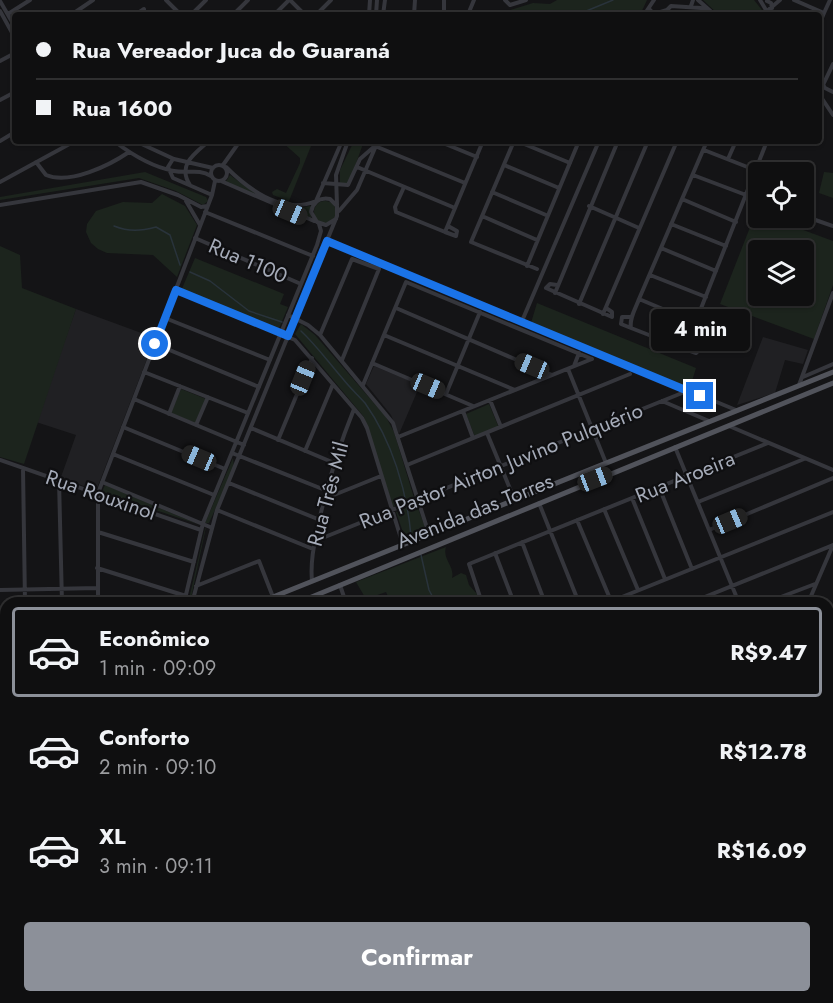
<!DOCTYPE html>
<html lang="pt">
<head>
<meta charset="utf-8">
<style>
	:root { --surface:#0f0f10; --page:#181819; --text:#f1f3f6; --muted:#9b9c9f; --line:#2f2f30; --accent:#8c9099 }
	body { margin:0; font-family:Jost,sans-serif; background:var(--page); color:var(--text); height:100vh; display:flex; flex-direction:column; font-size:22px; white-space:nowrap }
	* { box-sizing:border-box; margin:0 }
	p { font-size:20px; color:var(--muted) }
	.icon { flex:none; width:33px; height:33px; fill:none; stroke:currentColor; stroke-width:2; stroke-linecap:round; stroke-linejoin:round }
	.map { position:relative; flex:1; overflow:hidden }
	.side { position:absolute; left:0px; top:597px; width:834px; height:406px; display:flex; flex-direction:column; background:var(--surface); border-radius:18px 18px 0 0; box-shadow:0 2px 4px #0004,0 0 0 2px var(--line) }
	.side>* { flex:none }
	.top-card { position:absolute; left:12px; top:12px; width:810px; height:132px; border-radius:6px; box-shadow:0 2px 4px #0004,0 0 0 2px var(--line); display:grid; align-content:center; height:132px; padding:0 24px; background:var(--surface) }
	.buttons { position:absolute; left:748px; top:162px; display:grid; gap:12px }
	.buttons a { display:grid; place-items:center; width:66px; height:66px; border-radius:6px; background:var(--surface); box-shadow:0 2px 4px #0004,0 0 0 2px var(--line); font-size:30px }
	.end { position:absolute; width:27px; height:27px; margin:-14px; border:8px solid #1a73e8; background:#fff; box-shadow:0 0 0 3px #fff }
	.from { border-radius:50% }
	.bubble { position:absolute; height:42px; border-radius:6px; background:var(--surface); box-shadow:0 2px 4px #0004,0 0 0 2px var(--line); font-size:20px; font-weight:700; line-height:42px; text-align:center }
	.car { position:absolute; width:18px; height:36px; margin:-18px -9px; border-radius:8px; box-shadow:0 0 4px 2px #0007; background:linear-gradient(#222 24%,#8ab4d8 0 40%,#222 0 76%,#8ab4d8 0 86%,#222 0) }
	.top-card b { display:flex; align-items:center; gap:21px; height:57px; font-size:22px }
	.top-card b+b { border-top:2px solid var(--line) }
	.top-card i { width:15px; height:15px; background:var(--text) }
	ul { padding:10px 0 0; list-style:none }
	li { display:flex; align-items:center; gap:18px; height:90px; margin:0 12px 9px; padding:0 12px; border:3px solid transparent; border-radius:6px }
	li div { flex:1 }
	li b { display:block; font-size:22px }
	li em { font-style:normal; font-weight:700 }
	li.active { border-color:var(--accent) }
	li>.icon { width:54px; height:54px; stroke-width:1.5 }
	.action { display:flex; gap:12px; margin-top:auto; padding:12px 24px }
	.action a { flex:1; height:69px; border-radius:6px; background:var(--accent); color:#fff; font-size:24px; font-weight:700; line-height:69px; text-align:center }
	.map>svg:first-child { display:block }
</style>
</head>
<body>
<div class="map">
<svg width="833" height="1003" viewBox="0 0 833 1003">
	<rect width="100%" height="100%" fill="#141416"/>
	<path fill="#202023" d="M76,309l79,29 -59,153 -35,-14 15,-42 -40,-13z
		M763,337l45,13 -5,14 -18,-4 -10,33 -38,12z
		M374,366l46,19 -21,49 -8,-19 -25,-31z
		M0,927l6,2v33l-6,-1z"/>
	<path fill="#1c241d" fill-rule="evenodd" d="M557,0h90l-7,15h-146l39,-12 17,1z
		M703,0h51l12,15h-47z
		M281,141h32l-24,60 -16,-6 -1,-3 5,-3 9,4 14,-30v-5z
		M354,141h10l-15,42 -9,1v-14z
		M145,172l61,25 2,4 -5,4 -27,-14 -37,-13 -139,22v-3z
		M824,172l9,1v25l-14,-5z
		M230,175c24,18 50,37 81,31v13l-86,-36z
		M162,194l23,12 12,19 -20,52 -24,-22 -46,-2 -9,-4 -7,-6 -5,-11 1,-8 9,-13 27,-9 29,1z
		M314 212a11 11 0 1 1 22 0a11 11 0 1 1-22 0Z
		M756,212l3,1v5h12l62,23v44l-19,54 -94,-35zM759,250h45v46h-45z
		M0,246l20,9 2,33 54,21 -52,155 -24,-7z
		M195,258l89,36 -4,10 8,3 -10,24 -97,-40z
		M537,303l159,65 -7,23 -158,-68z
		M301,324l14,11 71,82 8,15 20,66 -21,9 -29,-90 -69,-83z
		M181,389l25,10 -10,24 -25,-10z
		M489,404l10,24 -24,9 -9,-23z
		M233,458l1,10 -25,55h-4z
		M105,485l95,40 -98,-33z
		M416,503l11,29 -21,9 -10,-29z
		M206,527l-16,76h-2l17,-74z
		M446,547c-4,12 9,19 6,31l9,-5 5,2 3,10 8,9 -1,9h-70l-4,-3 -11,3 -5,-11 -20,7 -10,-17z
		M833,708v214l-5,5v-208z
		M0,795h6v36l-6,-3z
		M833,986v17h-277v-5h272v-11z
		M259,998h88l-7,5h-74z"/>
	<path fill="#29333b" d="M627,998h25l3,5h-28z"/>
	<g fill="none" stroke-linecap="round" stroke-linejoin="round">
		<path stroke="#29333b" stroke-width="1.5" d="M528,15l51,-1 34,-14
			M114,226c15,6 27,5 42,1l14,8 10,30
			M190,272l20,9 39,30 33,11
			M301,331c16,15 28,32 42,48 7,9 15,16 22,24 27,38 42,88 46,133
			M421,555l8,35 7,13
			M0,815l6,3
			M327,998l6,2"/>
		<path stroke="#35363c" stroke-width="4" d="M166,0l15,15
			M290,0l15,15
			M444,0v15
			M505,0l5,5 16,-5
			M698,0l17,15
			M760,0l9,15
			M794,0l30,13 -5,12
			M0,1l15,26
			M767,1l4,2 1,5
			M691,6l2,-6
			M649,9l5,5 13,-4 4,-4 30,2 11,7
			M0,11l15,27
			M767,11l13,-11
			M824,13l6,-13
			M8,14l22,-14
			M71,15l22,-15
			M135,15l9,-6
			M191,15l15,-15
			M233,15l15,-15
			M274,15l15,-15
			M316,15l15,-15
			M369,15l1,-15
			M376,15l1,-15
			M383,15l2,-15
			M414,15l1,-15
			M455,15l14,-3 5,-12
			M644,15l10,-15
			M0,61l15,-8
			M819,78l6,10 8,4
			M823,85l10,-21
			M819,94l14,21
			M0,100l15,-8
			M0,141l15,-9
			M114,141c17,13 38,26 60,30 14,3 24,-3 37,5
			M135,141l39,18 39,9
			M438,141l39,16
			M514,141l-43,101 66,27
			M517,141l53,22
			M144,145l4,-4
			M375,146l90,37
			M704,150l51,20
			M173,159l-5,8 5,11 39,17
			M728,159l8,-18
			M36,162l10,13c24,10 64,-10 83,-23
			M211 173a8 8 0 1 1 16 0a8 8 0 1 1-16 0Z
			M223,165l17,-24
			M504,165l55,23
			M226,167c23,23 57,48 90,34l26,-60
			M357,167l98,41
			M693,175l53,20
			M221,181l93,40
			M0,182l75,-41
			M323,183l25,2 12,-26 16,-14
			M190,185c-13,-20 4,-31 19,-44
			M404,187l-9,20 1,5 49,20 38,-91
			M492,192l54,23
			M682,199l54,23
			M186,201l14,24
			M0,205l141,-23 37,13 23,12 6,-1
			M337,205l-1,-30 12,-34
			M589,206l50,22
			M339,211l18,-21 21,-49
			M205,212l108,44
			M482,216l55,24
			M804,216l29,10
			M671,224l55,22
			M445,232l11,4 1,-5 -9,-5
			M195,238l106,46
			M327,241l409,169
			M661,248l55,23
			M527,266l52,-125
			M650,275l56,22
			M557,285l-7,-1 -4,4 66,29v-5l-6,-4
			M176,290l119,50 67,78 5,10 36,117
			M555,293l63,-152
			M639,299l57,24
			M579,304l69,-163
			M396,308l156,67
			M603,314l74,-173
			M288,315l20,10 12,10 73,88 36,111
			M632,317h-10l-1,7 10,4c-2,-10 5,-20 8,-29l68,-158
			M165,318l105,42
			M522,321l77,-180
			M631,328l54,21 82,-208
			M320,335l32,-76 27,10 -37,91
			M384,335l131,55
			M155,344l104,43
			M685,349l11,4 3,-3 -1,-3 -10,-5
			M372,363l101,43
			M574,366l5,-13
			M568,369l38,94
			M144,372l104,41
			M803,377l30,-13
			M363,385l43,-103 186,77
			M799,385l34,-92
			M446,394l34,-82
			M134,399l110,46
			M490,400l11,27
			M662,401l47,20
			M463,411l10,27
			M169,414l11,-28
			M196,425l12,-28
			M729,426l104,44
			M123,427l102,42
			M251,428l81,34
			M487,433l28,68
			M398,437l194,-78
			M278,440l34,-82
			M675,447l64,156
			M305,451l28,-67
			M232,453l93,37
			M113,454l101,41
			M0,460l201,70
			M407,465l223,-91
			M23,468l2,135
			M59,480l3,123
			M102,482l108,45
			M229,483l91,37
			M659,487l33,82
			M632,498l33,81
			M324,499l57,-23
			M698,502l106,-43
			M539,503l40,100
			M604,509l34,81
			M217,510l96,39
			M577,520l34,81
			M709,530l124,-52
			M98,532l96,30
			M315,541l372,-150
			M522,542l23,61
			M495,553l19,50
			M97,568l89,28
			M312,581c-2,-21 3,-40 7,-60 9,-40 20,-75 35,-112
			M340,585l6,18
			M196,586l63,-25 14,36
			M0,590l98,-2
			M98,603v-110l114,-298 3,-14
			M184,603l19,-80 114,-278 4,-14 -2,-7
			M192,603l25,-93 120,-294v-10l-7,-7c-10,-2 -17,3 -19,13l6,10 9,3 10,-6
			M482,603l-13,-39 299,-121
			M607,603l226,-91
			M690,603l143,-58
			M765,603l50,-19
			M808,603l25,-58
			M828,627l5,-11
			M828,660l5,2
			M828,708l5,-12
			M0,793h6
			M0,830l6,3
			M0,868l6,2
			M0,925l6,2
			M255,998l7,5
			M404,998l1,5
			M469,998l26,2 3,-2
			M0,999l31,4
			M90,1003l2,-5
			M137,1003l2,-5
			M186,1003l2,-5
			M234,1003l2,-5
			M345,1003l7,-5"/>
		<path stroke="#51535b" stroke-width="5" d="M258,603l575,-231
			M297,603l536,-220
			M0,710l6,-3
			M0,721l6,-2
			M34,1003l2,-5
			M41,1003l2,-5"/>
	</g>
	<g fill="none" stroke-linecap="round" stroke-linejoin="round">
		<path stroke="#1a73e8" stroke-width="8" d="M155,344l21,-54 112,46 39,-95 373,155"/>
	</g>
	<g text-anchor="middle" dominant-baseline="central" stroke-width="4.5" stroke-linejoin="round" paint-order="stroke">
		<g font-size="21" fill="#a5abb8" stroke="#0f0f11">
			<text transform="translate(248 261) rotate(23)">Rua 1100</text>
			<text transform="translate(501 466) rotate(-22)">Rua Pastor Airton Juvino Pulquério</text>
			<text transform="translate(685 477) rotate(-22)">Rua Aroeira</text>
			<text transform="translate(328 494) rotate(-75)">Rua Três Mil</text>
			<text transform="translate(101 495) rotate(19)">Rua Rouxinol</text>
			<text transform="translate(475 511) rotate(-22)">Avenida das Torres</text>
		</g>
	</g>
</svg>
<div class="buttons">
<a><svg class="icon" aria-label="locate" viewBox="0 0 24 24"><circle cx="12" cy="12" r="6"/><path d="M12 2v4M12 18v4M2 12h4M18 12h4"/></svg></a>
<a><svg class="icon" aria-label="layers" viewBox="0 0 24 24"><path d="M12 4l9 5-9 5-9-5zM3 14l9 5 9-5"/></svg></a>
</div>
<i class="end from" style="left:155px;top:344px"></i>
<i class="end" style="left:700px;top:396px"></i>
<div class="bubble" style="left:651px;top:309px;width:99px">4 min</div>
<i class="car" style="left:290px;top:212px;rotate:113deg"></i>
<i class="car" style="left:532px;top:366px;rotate:293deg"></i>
<i class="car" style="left:303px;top:378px;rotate:22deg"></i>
<i class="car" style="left:428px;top:386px;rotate:113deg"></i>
<i class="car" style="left:199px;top:458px;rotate:293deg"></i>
<i class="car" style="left:595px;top:479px;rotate:69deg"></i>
<i class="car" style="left:730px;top:521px;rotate:67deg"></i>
<div class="top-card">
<b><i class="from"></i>Rua Vereador Juca do Guaraná</b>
<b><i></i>Rua 1600</b>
</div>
<section class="side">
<ul>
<li class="active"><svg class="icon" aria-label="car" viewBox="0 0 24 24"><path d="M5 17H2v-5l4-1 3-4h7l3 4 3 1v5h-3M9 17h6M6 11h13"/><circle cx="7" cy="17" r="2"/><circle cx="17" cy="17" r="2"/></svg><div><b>Econômico</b><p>1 min · 09:09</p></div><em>R$9.47</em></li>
<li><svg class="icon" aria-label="car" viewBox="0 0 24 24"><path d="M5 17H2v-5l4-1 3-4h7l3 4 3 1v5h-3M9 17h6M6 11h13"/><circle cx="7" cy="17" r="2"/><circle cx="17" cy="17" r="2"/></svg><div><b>Conforto</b><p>2 min · 09:10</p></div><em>R$12.78</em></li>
<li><svg class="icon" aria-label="car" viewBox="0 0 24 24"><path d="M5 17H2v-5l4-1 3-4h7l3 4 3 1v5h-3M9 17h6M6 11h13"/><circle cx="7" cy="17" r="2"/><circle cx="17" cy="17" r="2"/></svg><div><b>XL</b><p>3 min · 09:11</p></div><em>R$16.09</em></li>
</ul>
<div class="action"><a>Confirmar</a></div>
</section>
</div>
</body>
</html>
